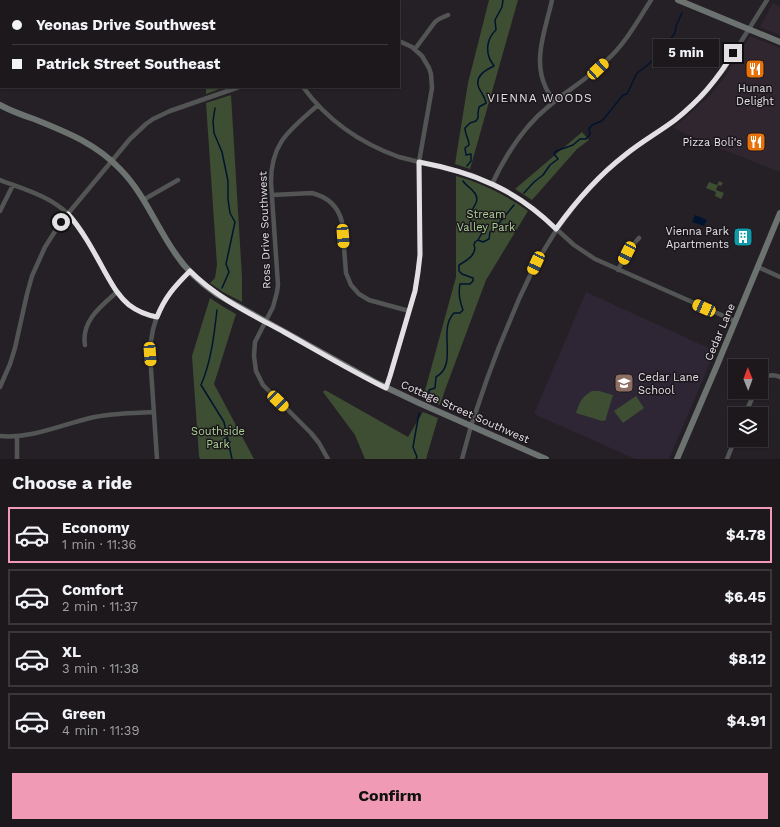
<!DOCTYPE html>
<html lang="en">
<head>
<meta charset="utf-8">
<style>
	:root { --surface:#1c181c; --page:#252125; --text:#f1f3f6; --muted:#a0a0a3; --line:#3a373b; --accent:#f09ab5 }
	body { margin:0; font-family:"Work Sans",sans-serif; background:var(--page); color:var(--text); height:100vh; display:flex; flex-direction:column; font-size:15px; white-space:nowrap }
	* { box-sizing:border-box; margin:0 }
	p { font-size:13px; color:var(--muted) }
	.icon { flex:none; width:22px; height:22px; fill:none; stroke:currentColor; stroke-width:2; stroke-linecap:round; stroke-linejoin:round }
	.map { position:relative; height:459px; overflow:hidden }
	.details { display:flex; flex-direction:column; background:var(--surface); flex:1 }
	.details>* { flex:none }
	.guide { position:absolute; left:0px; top:0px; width:400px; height:88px; box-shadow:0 1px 3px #0004,0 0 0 1px var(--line); display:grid; align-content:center; height:88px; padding:0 12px; background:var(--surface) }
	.needle { width:26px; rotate:359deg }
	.fabs { position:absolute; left:728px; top:359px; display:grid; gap:8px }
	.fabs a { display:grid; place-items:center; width:40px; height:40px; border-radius:0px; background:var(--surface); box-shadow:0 1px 3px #0004,0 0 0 1px var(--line); font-size:20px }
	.end { position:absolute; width:18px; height:18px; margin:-9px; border:5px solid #e3e0e4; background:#111; box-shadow:0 0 0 2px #111 }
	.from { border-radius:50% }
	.bubble { position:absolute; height:28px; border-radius:0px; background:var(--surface); box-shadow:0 1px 3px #0004,0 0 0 1px var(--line); font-size:13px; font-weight:700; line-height:28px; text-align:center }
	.car { position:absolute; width:12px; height:24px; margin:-12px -6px; border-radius:5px; box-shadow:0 0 3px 1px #0007; background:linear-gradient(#f5c518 24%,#345 0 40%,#f5c518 0 76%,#345 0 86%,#f5c518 0) }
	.guide b { display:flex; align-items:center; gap:14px; height:38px; font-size:15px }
	.guide b+b { border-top:1px solid var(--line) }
	.guide i { width:10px; height:10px; background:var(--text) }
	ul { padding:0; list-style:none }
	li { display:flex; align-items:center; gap:12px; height:56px; margin:0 8px 6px; padding:0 4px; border:2px solid var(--line); border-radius:0px }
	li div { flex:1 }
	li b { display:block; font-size:15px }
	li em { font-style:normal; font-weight:700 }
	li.on { border-color:var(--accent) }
	li>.icon { width:36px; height:36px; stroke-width:1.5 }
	h2 { padding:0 12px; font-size:18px; line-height:48px }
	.primary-button { display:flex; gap:8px; margin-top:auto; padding:8px 12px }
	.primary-button a { flex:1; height:46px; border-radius:0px; background:var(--accent); color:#111; font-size:16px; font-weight:700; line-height:46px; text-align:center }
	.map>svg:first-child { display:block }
</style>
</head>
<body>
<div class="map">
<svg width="780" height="459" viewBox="0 0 780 459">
	<rect width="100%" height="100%" fill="#252026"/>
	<path fill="#302630" d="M773,3l7,4v28l-20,-8z
		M750,36l30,12v124l-66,-26 -41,-18 20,-17 18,-17 12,-15z"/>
	<path fill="#2e2635" d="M586,292l129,59 -46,108h-34l-101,-45z"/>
	<path fill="#3d4e33" d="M489,0h29l-48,169 -15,-5 13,-81z
		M206,87h19l-19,7z
		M231,95l11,182v25l-19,-10 -13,-9 5,-5 2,-13 -11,-162z
		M582,132l7,8 -12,9 -45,51 -17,-11z
		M456,176c26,7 50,19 72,35l-42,69 -41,110 -5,15 -17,-7 33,-121z
		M719,181l4,2 -2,3 -3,-1 -2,5 8,3 -3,6 -6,-3 1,-4 -10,-4 3,-6 8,3z
		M210,298l12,8 14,8 -22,70 40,75h-54l-1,-3 -7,-100z
		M325,390l83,47 15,-25 15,6 -12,41h-61l-10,-24 -32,-43z
		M592,391h7l14,4 -7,23v2l-4,1 -26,-8c4,-11 5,-16 16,-22z
		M636,396l8,12 -21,15 -9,-12z"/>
	<path fill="#001430" d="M695,215l12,5 -3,6 -12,-4z"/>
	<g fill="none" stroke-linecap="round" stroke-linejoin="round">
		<path stroke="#001430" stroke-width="1.5" d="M215,108l-2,13 1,12 8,19 6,29v18l2,14 5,9 -9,42 3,8 -7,16
			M467,166l4,-5v-7l-5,1 -1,-7 4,-3c0,-7 -4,-9 -4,-17l5,-5 6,-2 2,-3v-5l1,-6 7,-4c-1,-6 -4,-9 -7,-15 -5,-11 6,-18 15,-22 -2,-4 -4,-5 -5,-9 -3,-9 -1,-20 7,-27l-1,-10 7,-13 1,-7
			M524,193l10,-11 9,-7 7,-10 8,-6 -4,-5 2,-3 17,-6 7,-6h6l4,-5 -1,-5 3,-4 10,-4 21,-26 4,-1 10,-21 7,-5 16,-14v-5l3,-5h4l8,-11 1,-7 6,-13
			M478,240l5,2 6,-3 1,-7 4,-3 20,-24
			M217,310c-3,26 -6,52 -16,75l23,37 8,37
			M429,398v-8l6,-2 1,-11c23,-13 1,-47 18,-64h6l3,-3c-3,-8 -5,-17 -3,-26h10l3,-3v-3l-11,-4 -3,-3v-6c7,-4 19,-11 15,-20l1,-3 3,-2 4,-7 -2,-5c-7,-3 -10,-7 -11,-13 4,-8 13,-15 4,-24 -3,-4 -7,-5 -10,-10
			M416,459l1,-2 -4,-10 6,-34"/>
		<path stroke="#525553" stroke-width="4.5" d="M265,0v1
			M552,0c-6,28 -20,60 -6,88 2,5 6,9 9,13
			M415,49l20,-27 4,-3 9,-4
			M303,87c24,33 57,56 96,70l49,12 24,6 33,15 10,6 18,13 9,7 32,29 21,14 140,62
			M318,105c-28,25 -47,37 -47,77l7,103 -1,7 -4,15 -18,35 -1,14 2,15 7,14 48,48 8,10 9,16
			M0,180c23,9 50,16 68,34 16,16 28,42 39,62 7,12 14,24 27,32 7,5 15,7 23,9
			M492,184c14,-30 31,-57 57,-78 18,-16 39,-27 57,-45 19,-17 31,-39 45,-61
			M272,195l40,-2c16,4 26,13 30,29l4,51 5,12 8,9 10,6 40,11
			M143,200l35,-20
			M0,211l13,-26
			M758,267l22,10
			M618,270c6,-12 11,-22 21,-32
			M85,345c-4,-24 16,-39 32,-53
			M761,379c6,-4 12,-5 19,-2
			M0,387l10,-23 5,-16 12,-54 5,-18 13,-29 16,-25 69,-83 16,-15 7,-5 17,-8 69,-24
			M386,388l4,-12 25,-85 3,-19 2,-17 -1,-93 13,-74 -1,-14 -2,-6 -7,-12 -10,-9 -13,-6
			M745,414l10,-22
			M0,436c30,3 61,-11 90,-18 21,-5 42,-5 64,-6
			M17,459v-22
			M157,459l-7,-105c1,-37 14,-57 40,-83
			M462,459l9,-33 16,-47 12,-32 20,-48 17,-36 21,-34 21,-28 29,-31 29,-23 40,-28 27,-24 21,-26 43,-69
			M727,459l8,-20"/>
		<path stroke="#6c726f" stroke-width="6" d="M678,0l102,42
			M199,1l3,-1
			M0,69h1
			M0,105c11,6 22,10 34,14 32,13 61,24 86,50 24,24 36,57 55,84 11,17 27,31 43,42l159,88 42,20 127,56
			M677,459l41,-96 62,-150"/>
	</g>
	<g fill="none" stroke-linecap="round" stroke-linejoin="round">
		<path stroke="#e3e0e4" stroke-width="5" d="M61,222l7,-8c15,17 26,38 37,58 7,12 13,24 24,33 8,6 17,10 28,12 8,-20 17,-30 33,-46 27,27 61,43 94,61 34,19 67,39 102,56l4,-12 25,-85 3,-19 2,-17 -1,-93c54,10 98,28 137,67 20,-28 42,-53 69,-74 16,-13 34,-23 50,-35 24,-19 43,-41 58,-67"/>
	</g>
	<defs>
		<symbol id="restaurant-square" viewBox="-11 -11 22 22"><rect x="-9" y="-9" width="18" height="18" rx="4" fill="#e8710a" stroke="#1c171c"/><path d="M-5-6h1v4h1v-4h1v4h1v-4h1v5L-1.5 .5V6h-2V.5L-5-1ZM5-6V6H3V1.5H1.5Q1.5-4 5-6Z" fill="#fff"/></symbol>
		<symbol id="building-square" viewBox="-11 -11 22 22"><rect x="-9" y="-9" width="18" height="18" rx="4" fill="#0f9aa8" stroke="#1c171c"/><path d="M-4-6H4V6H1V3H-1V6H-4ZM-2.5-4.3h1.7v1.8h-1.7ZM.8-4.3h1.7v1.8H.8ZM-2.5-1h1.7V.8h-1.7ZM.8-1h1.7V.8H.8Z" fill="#fff"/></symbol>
		<symbol id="school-square" viewBox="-11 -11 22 22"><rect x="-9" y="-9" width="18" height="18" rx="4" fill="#8d6e63" stroke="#1c171c"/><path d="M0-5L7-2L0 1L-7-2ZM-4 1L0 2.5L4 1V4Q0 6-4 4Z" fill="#fff"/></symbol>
	</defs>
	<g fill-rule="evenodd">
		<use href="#restaurant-square" x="744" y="58" width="22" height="22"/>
		<use href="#restaurant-square" x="745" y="131" width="22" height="22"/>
		<use href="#building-square" x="732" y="226" width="22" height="22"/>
		<use href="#school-square" x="613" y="372" width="22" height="22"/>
	</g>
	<g text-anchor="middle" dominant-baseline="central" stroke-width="3" stroke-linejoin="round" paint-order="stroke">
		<g font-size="11" fill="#e3e0e4" stroke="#1c171c" text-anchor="end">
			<text x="755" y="88" text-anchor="middle">Hunan<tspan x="755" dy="13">Delight</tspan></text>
			<text x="742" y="142">Pizza Boli's</text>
			<text x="729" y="231">Vienna Park<tspan x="729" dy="13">Apartments</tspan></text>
			<text x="638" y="377" text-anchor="start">Cedar Lane<tspan x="638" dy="13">School</tspan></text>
		</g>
		<g font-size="11" fill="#abd293" stroke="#1c171c">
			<text x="486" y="214">Stream<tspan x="486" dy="13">Valley Park</tspan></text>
			<text x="218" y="431">Southside<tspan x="218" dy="13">Park</tspan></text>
		</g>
		<g font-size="11" fill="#e3e0e4" stroke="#1c171c">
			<text transform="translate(265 230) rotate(-92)">Ross Drive Southwest</text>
			<text transform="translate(720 332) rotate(-67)">Cedar Lane</text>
			<text transform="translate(465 412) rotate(24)">Cottage Street Southwest</text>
		</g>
		<g font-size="12" letter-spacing="1" fill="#e3e0e4" stroke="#1c171c">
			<text x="540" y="98">VIENNA WOODS</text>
		</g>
	</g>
</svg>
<div class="fabs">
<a><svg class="needle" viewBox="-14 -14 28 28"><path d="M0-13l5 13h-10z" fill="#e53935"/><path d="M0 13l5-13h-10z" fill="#a0a0a3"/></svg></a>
<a><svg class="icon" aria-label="layers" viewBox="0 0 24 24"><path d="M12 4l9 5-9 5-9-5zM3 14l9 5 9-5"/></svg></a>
</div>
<i class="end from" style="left:61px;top:222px"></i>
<i class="end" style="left:733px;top:53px"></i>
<div class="bubble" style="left:653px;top:39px;width:66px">5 min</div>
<i class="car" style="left:598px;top:69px;rotate:47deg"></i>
<i class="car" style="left:343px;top:236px;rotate:176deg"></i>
<i class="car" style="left:627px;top:253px;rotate:207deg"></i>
<i class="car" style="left:536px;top:263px;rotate:205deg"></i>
<i class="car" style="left:704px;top:308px;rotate:294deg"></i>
<i class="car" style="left:150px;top:354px;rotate:176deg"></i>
<i class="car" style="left:278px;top:401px;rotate:134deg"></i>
<div class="guide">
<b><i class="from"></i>Yeonas Drive Southwest</b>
<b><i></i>Patrick Street Southeast</b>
</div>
</div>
<section class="details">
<h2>Choose a ride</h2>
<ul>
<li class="on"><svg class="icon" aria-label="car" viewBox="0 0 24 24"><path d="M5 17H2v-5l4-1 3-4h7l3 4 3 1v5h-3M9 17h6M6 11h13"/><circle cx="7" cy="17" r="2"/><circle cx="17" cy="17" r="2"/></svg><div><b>Economy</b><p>1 min · 11:36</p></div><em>$4.78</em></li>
<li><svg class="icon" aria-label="car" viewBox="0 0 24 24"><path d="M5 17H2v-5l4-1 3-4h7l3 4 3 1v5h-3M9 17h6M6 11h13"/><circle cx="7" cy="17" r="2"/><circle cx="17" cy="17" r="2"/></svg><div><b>Comfort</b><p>2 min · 11:37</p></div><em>$6.45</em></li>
<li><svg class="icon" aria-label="car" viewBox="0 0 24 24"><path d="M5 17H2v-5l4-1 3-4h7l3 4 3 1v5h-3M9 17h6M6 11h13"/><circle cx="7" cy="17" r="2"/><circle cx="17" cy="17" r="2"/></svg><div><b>XL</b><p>3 min · 11:38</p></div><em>$8.12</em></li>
<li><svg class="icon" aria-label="car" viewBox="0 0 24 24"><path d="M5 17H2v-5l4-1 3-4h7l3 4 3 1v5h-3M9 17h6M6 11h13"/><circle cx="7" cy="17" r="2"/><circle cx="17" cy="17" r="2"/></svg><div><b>Green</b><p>4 min · 11:39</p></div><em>$4.91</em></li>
</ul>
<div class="primary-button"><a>Confirm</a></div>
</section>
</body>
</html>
